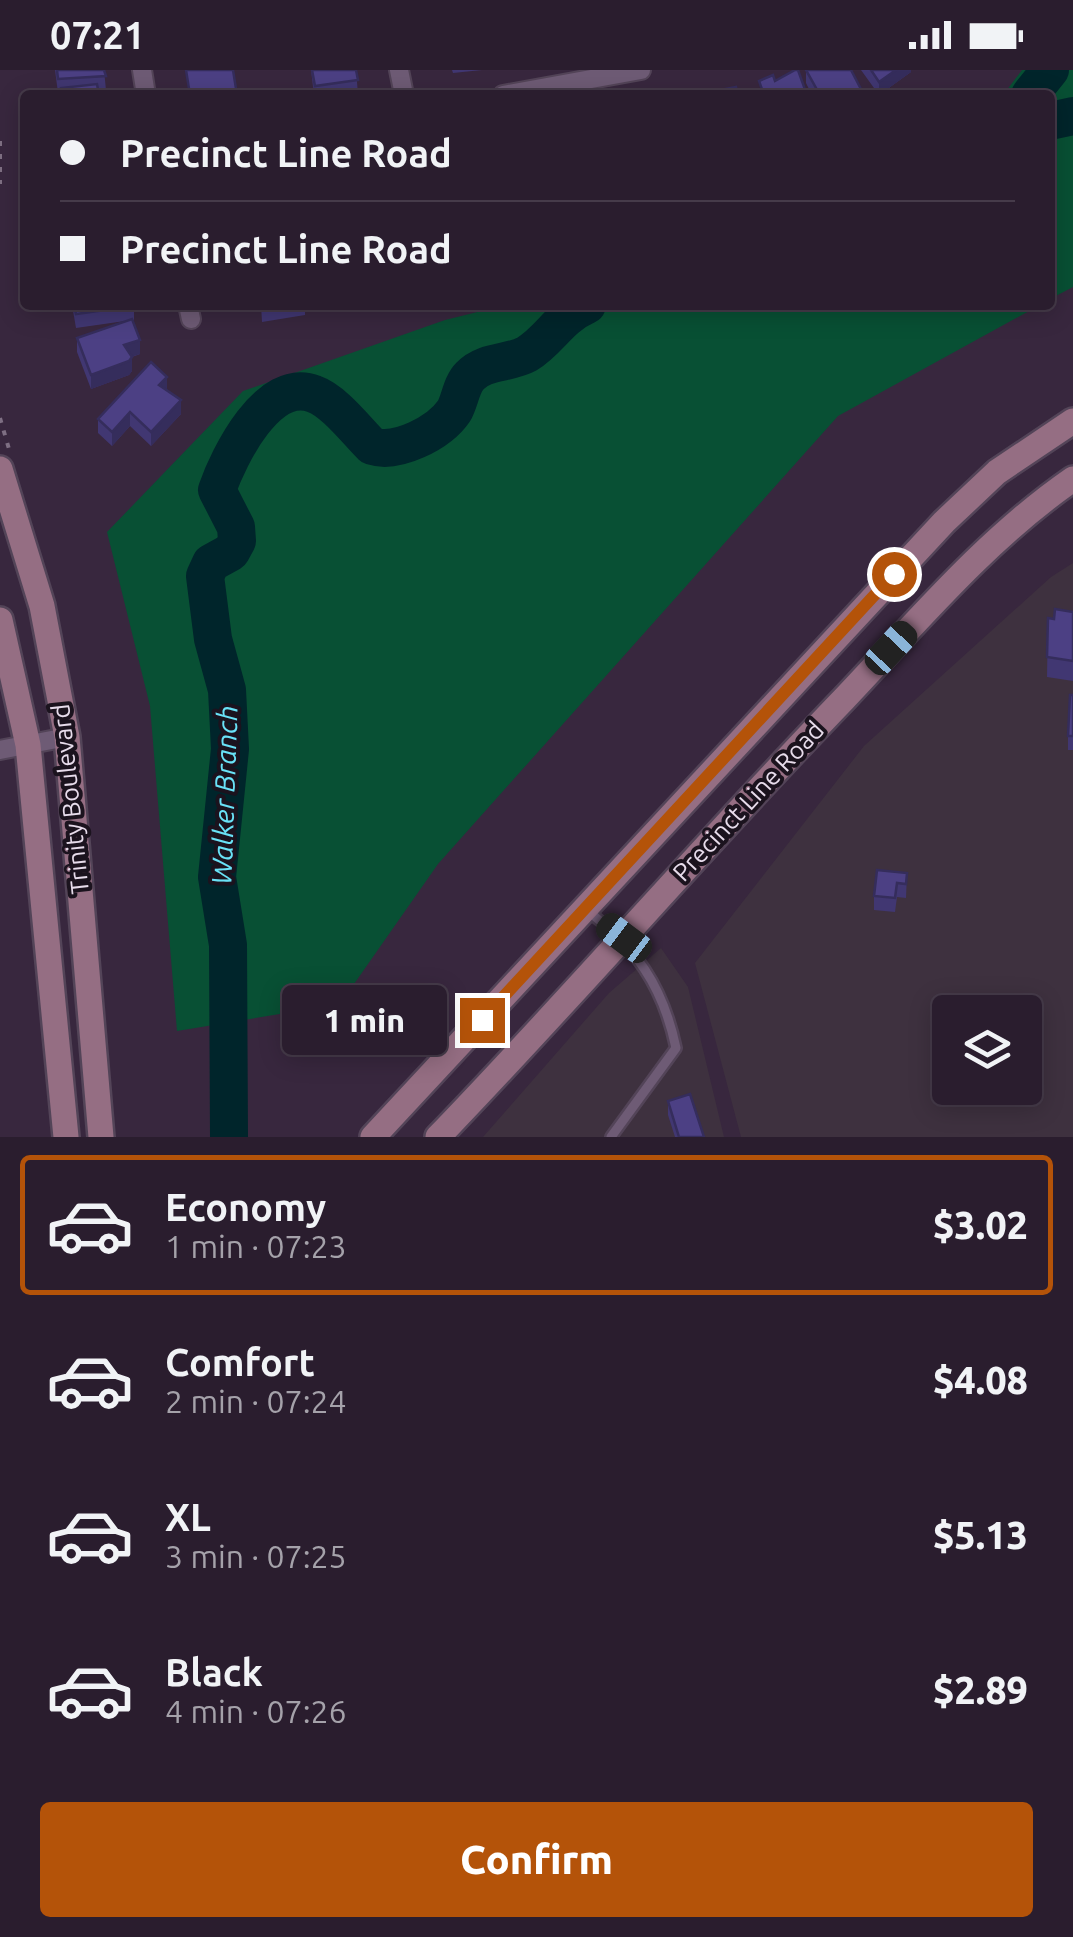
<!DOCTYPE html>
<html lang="en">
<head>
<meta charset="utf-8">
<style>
	:root { --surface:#2a1d2e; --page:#322636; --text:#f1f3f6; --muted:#a5a2aa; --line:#463b4a; --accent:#b45309 }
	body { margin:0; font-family:Ubuntu,sans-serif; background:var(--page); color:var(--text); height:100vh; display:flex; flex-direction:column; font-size:38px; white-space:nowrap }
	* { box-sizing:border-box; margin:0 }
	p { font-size:32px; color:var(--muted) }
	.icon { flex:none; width:55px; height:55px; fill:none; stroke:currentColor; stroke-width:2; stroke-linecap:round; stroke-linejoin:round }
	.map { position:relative; height:1067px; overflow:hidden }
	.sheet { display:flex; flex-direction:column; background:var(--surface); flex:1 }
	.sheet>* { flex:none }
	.guide { position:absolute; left:20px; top:20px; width:1035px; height:220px; border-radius:10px; box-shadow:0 5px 25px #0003,0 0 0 2px var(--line); display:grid; align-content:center; height:220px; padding:0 40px; background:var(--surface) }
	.controls { position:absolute; left:932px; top:925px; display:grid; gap:20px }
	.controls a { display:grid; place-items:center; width:110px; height:110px; border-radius:10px; background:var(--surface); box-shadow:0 5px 25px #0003,0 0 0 2px var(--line); font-size:50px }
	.end { position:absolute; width:45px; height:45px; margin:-22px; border:12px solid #b45309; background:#fff; box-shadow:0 0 0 5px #fff }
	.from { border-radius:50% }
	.bubble { position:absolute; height:70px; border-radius:10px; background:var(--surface); box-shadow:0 5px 25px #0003,0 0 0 2px var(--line); font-size:32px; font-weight:800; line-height:70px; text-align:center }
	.car { position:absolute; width:30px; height:60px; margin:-30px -15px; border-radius:12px; box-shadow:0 0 8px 2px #0007; background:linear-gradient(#222 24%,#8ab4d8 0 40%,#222 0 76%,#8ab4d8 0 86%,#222 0) }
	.guide b { display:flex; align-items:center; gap:35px; height:95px; font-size:38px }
	.guide b+b { border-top:2px solid var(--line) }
	.guide i { width:25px; height:25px; background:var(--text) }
	ul { padding:18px 0 0; list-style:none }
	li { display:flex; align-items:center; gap:30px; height:140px; margin:0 20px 15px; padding:0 20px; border:5px solid transparent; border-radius:10px }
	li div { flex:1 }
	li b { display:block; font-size:38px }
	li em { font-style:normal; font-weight:800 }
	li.current { border-color:var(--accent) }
	li>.icon { width:90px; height:90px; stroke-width:1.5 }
	.action { display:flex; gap:20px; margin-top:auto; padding:20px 40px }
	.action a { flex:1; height:115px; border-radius:10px; background:var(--accent); color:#fff; font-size:40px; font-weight:800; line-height:115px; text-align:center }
	.status { display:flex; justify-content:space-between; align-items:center; height:70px; padding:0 50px; background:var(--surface); direction:ltr }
	.status svg { height:28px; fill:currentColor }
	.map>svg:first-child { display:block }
</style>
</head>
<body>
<div class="status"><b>07:21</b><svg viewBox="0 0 49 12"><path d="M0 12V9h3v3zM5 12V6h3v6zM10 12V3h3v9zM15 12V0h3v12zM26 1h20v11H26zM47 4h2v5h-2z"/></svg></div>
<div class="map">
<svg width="1073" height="1067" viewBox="0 0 1073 1067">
	<rect width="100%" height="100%" fill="#38273e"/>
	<path fill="#3e313f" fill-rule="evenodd" d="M1073,493v574h-332l-46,-174 169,-217 187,-169zM950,942h75v76h-75z
		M661,878l27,39 36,150h-241l126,-144z"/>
	<path fill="#085034" d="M1022,0h51v217l-23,12v-204h-47z
		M506,235h534l-202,111 -400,448 -98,140 -163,27 -27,-325 -43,-174 136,-141 202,-71z"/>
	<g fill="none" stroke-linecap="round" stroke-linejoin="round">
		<path stroke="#00252b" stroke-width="38" d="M1030,25l20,-25
			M1050,51l23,-5
			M229,1067l-1,-192 -11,-68 13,-128 -3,-59 -14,-51 -8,-63 6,-13 20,-11 6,-11 -1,-14 -19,-37c12,-34 51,-114 97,-96 20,7 42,36 58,52 25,8 67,-13 82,-35 6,-10 7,-26 16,-35 15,-16 39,-12 57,-22 24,-15 31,-36 60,-49"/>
		<defs>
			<path id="service" d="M585,839c51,38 78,77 91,139l-65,89"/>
			<path id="minor" d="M142,0l4,25
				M399,0l5,25
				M503,25l138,-25
				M188,235l3,14
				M0,680l67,-13"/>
			<path id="secondary" d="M0,399l42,137 25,131 34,400
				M0,550l28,125 38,392
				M373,1067l571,-615 53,-50 76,-51
				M438,1067c138,-143 268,-295 406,-438 72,-76 142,-160 229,-220"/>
		</defs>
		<use href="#service" stroke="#534458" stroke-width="14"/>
		<use href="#minor" stroke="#534458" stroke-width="22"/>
		<use href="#secondary" stroke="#534458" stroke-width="30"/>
		<path stroke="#7e6f83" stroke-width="4" stroke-dasharray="5 8" stroke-linecap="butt" d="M0,71v43
			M0,348l9,31"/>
		<use href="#service" stroke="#6e5b75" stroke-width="9"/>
		<use href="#minor" stroke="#6e5b75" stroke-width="18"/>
		<use href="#secondary" stroke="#956e83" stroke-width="25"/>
	</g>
	<path fill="#413772" d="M55,0h49l2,20h-8l1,5h-38v-2h-3z
		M311,0h45l2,24 -44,1z
		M452,0h30l-29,3z
		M806,0l57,25h-51l-6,-12z
		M861,0h50v2l-32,23z
		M72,235h62v15h-1l7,34 -8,3v14l-3,4 -38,14 -14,-37v-14l48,-17 -49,7z
		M261,235h44v10l-43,7z
		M167,321l14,23 -30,32 -21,-20 -18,20 -14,-13v-14z
		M1073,542v69l-26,-4 1,-59 6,1z
		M1073,625v55h-5v-14z
		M907,803l-1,25 -9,-1 -2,15 -21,-2v-14z
		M668,1031l36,36h-29l-7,-22z"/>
	<path fill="#352d5c" d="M896,0h15v2l-32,23v-13z
		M140,270v14l-16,5v-14z
		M132,287v14l-3,4 -38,14v-14z
		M167,307v13l-8,-5z
		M181,330v14l-30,32v-14z
		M130,342v14l-18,20v-14z"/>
	<path fill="#4c4084" stroke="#352d5c" stroke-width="2.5" d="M57,0h47l2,6 -48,3z
		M186,0h47l4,25h-47z
		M312,0h44l2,10 -43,6z
		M795,0h3l9,25h-43l-5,-14 14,-6 2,6z
		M806,0h45l12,23 -3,2h-40z
		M871,0h25l-17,12z
		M97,14l2,11h-37l-1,-7z
		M736,17l2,8h-22l-1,-4z
		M708,21v4h-16v-1z
		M74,235h60v1l-58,8z
		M132,249l8,21 -16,5 8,12 -3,4 -38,14 -14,-37z
		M151,292l16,15 -8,8 22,15 -30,32 -21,-20 -18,20 -14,-13z
		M1055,539l18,3v49l-26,-4 1,-39 6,1z
		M1070,625h3v41h-5z
		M877,800l30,3 -1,11 -9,-1 -2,15 -21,-2z
		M690,1024l14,43h-25l-11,-36z"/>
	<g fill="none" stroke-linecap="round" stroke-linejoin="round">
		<path stroke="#b45309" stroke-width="12" d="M482,950l412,-446"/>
	</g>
	<g text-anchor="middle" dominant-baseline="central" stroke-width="8" stroke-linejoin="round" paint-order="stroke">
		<g font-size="25" fill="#e7dceb" stroke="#1b131e">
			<text transform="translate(70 729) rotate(-96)">Trinity Boulevard</text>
			<text transform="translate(748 731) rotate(-47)">Precinct Line Road</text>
		</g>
		<g font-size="28" font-style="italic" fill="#69e2f7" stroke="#1b131e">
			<text transform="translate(224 725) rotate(-88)">Walker Branch</text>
		</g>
	</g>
</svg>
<div class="controls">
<a><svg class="icon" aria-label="layers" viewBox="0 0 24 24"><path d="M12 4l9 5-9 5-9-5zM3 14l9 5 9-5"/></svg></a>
</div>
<i class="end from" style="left:894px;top:504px"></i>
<i class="end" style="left:482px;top:950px"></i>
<div class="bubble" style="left:282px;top:915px;width:165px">1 min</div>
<i class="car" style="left:891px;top:578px;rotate:43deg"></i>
<i class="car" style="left:624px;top:868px;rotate:307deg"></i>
<div class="guide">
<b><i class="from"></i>Precinct Line Road</b>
<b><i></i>Precinct Line Road</b>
</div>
</div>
<section class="sheet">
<ul>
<li class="current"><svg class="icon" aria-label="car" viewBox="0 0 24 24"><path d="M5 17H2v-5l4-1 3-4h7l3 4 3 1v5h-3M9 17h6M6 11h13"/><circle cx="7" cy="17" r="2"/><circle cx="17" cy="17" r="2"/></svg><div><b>Economy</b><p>1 min · 07:23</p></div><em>$3.02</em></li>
<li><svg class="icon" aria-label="car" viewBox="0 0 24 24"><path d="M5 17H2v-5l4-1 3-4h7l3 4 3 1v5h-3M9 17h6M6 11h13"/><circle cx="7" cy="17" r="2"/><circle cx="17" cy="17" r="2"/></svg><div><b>Comfort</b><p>2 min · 07:24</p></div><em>$4.08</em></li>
<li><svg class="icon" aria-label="car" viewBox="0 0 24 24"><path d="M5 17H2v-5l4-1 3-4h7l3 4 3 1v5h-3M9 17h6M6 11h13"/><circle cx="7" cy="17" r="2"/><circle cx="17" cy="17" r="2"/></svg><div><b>XL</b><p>3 min · 07:25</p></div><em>$5.13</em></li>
<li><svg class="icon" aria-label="car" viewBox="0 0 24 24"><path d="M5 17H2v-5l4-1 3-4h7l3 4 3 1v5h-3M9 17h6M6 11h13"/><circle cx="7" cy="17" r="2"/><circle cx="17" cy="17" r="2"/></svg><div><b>Black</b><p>4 min · 07:26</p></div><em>$2.89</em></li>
</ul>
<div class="action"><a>Confirm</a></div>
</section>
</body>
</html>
